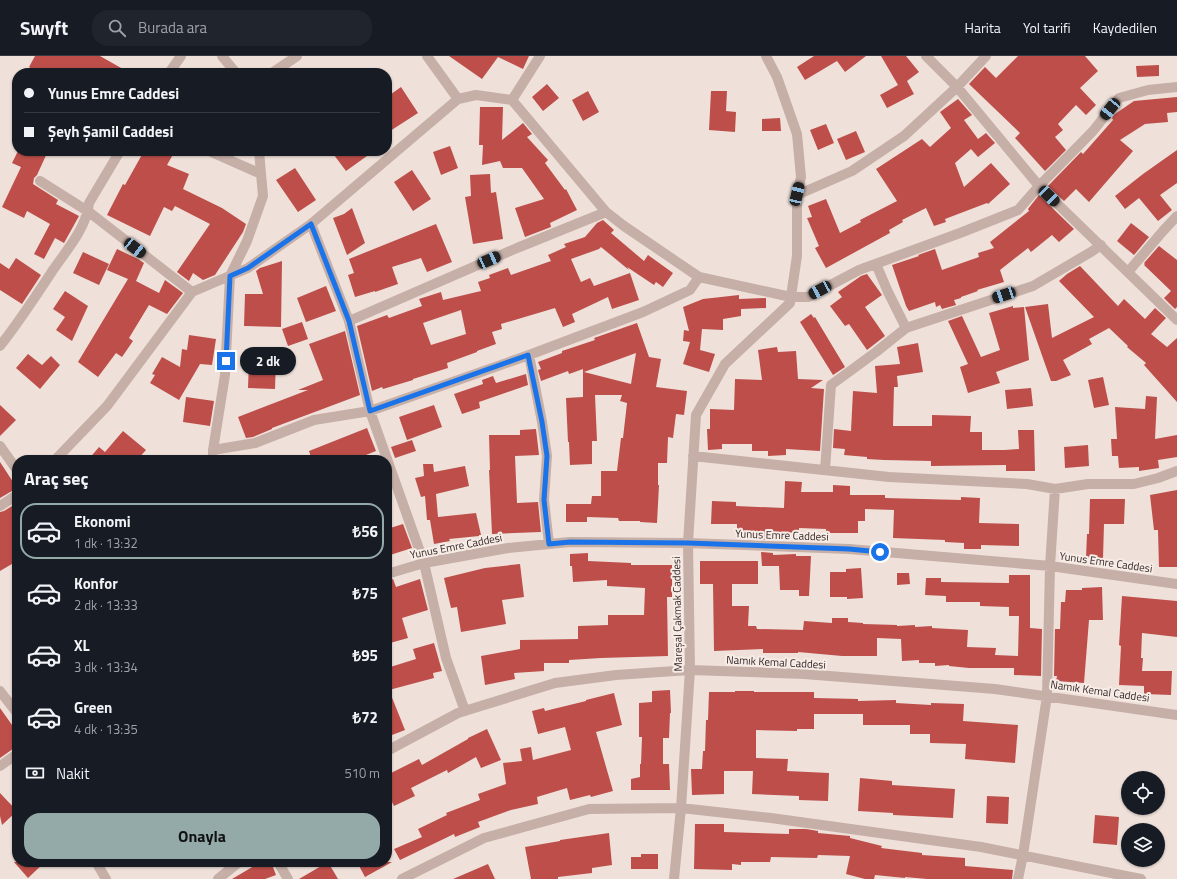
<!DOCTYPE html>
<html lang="tr">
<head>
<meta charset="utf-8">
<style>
	:root { --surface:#171b24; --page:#20242c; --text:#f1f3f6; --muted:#9ea1a6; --line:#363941; --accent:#93aaa9 }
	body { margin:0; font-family:"Titillium Web",sans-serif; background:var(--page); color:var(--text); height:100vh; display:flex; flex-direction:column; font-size:15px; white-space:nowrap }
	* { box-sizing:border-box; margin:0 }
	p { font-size:13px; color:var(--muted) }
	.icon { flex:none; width:22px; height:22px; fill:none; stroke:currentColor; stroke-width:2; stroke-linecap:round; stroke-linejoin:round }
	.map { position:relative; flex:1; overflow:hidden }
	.side { position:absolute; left:12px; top:399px; width:380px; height:412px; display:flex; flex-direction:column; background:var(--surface); border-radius:16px; box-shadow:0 1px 3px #0004 }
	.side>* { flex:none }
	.hud { position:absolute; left:12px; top:12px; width:380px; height:88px; border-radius:16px; box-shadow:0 1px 3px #0004; display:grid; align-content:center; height:88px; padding:0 12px; background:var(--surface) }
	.buttons { position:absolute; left:1121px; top:715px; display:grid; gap:8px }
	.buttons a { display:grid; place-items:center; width:44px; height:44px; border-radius:50%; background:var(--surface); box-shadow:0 1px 3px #0004; font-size:20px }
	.end { position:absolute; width:18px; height:18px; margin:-9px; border:5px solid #1a73e8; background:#fff; box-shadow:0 0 0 2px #fff }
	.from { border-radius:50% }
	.bubble { position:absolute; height:28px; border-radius:14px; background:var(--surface); box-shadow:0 1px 3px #0004; font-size:13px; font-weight:700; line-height:28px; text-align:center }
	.car { position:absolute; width:12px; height:24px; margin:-12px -6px; border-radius:5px; box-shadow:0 0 3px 1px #0007; background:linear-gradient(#222 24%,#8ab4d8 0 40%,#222 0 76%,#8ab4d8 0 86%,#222 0) }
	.hud b { display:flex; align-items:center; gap:14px; height:38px; font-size:15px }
	.hud b+b { border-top:1px solid var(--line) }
	.hud i { width:10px; height:10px; background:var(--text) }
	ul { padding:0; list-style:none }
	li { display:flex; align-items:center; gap:12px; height:56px; margin:0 8px 6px; padding:0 4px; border:2px solid transparent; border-radius:16px }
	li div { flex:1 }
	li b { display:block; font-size:15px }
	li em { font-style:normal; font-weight:700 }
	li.active { border-color:var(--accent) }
	li>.icon { width:36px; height:36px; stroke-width:1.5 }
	h2 { padding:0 12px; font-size:18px; line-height:48px }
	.pay { display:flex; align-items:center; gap:10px; height:44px; padding:0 12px; font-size:15px }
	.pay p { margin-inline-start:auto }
	.cta { display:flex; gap:8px; margin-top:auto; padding:8px 12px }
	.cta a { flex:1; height:46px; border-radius:16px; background:var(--accent); color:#111; font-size:16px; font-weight:700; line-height:46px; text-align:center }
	header { display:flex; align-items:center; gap:24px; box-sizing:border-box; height:56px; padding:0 20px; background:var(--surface); border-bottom:1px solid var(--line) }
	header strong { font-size:19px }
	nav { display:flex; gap:22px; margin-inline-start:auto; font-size:14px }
	.search { width:280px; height:36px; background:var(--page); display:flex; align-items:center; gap:10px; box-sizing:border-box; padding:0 14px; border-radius:16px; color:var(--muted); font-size:15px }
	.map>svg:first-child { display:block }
</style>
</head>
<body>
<header>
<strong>Swyft</strong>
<div class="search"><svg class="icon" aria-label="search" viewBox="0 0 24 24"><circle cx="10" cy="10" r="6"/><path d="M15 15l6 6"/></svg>Burada ara</div>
<nav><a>Harita</a><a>Yol tarifi</a><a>Kaydedilen</a></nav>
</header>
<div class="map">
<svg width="1177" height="823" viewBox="0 0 1177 823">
	<rect width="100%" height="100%" fill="#efe1da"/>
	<path fill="#bd4e4a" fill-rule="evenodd" d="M35,0h65l30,17h-100l2,-4 -3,-2z
		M449,0h80l-6,13 -25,-12 -16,22z
		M814,0h52l-21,16 -8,-11 -32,19 -8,-13z
		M881,0h25l13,16 -12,9 7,13 -27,14 -7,-13 18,-10z
		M1018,0h67l13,15 -18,17 16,17 -10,10 -10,-10 -18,19 5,6 -8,7 11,13 -21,21 -30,-33 5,-5 -51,-49 16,-17 11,11z
		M1159,9v11l-22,1 -1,-11z
		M547,28l12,14 -16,13 -11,-14z
		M401,31l17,26 -31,20v-36z
		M588,35l11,21 -16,9 -11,-21z
		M711,35h16l-1,20 10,1 -1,20 -26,-2z
		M1177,41v15l-10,1 1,9 -23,2 -25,16 13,11 -44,51 -13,-13 -12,12 -16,-15 33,-34 2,2 30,-34 -1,-2 3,-4 19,-13z
		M958,43l14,16 -8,5 14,19 8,-6 9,10 -17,14 -7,-8 -16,14 9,24 27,-24 19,21 -22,20 -1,-1 -42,16 1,3 -12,4 -8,-18 -24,12 1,2 -14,8 1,3 -64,35 -11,-20 4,-2 -12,-28 5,-1 -4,-11 18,-7 14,34 21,-11 -1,-2 37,-19 -21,-32 46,-30 8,8 21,-19 -11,-16z
		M480,51h23l-1,33 21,-17 9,11 -5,3 21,23 -3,3 20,27 1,-1 11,21 -27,13 1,4 -26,10 -10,-29 29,-9 -22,-31h-19l-3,-7 -18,4 1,-20h-4z
		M780,62l1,13h-19v-12z
		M826,68l8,19 -16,7 -8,-20z
		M856,75l9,21 -19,8 -9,-21z
		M450,90l8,22 -17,7 -8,-23z
		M1177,94v33l-17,12 12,15 -14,11 -19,-23 -14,11 -10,-13 28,-22z
		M18,95h30l-11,24 -3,3 -1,6 25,16 -2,4 23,12 -15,27 -9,-5 -11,21 -10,-5 16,-30 -23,-13 -3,7 -22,-11 19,-40 -9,-4z
		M144,95h31l-8,14 22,9 -6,15 39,19 24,16 -3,8 -28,43 -12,5 -10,-7 -4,8 -12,-9 33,-48 -35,-18 -3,5 -8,-4 -14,29 -43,-21 16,-31 2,1z
		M331,95h43l-28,20z
		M295,112l21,32 -18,12 -22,-32z
		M412,114l19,29 -18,12 -19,-29z
		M490,118l1,19 5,-1 7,47 -30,5 -8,-47 6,-1 -1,-21z
		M1039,139l35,34 -15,13 -7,-7 -21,17 -3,-4 -28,22 4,12 -27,8 1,1 -17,6v1l-7,2 2,5 -14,4 -2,-4 -4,2 -1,-5 -26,9 -3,-5 -14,-41 27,-9 -1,-1 17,-6 7,21 37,-13 -1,-4 16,-5 -4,-6 39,-31 -1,-2z
		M352,152l13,35 -18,12 -14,-37 11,-4z
		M603,164l11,10 -3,3 33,28 4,-6 25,18 -10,14 -7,-5 -2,3 -27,-18 2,3 -28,-23 -2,2 -28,10 10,23 9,-4 4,8 36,-13 9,27 -27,9 -4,-12 -36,17 3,8 -12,5 -8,-19 -54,16 1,5 -10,3 4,12 -19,7v1l-30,11 1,5 -35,11v1l-30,9 -1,-2 -10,4 -15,-65 30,-11 2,3 33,-12 -3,-7 22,-7 2,8 38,-9 -3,-9 12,-4 -1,-3 19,-7 3,7 40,-14 -3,-6 18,-8 -2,-3 21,-7 12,-14zM461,254l5,24 -35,11 -8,-22z
		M1131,167l18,14 -15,18 -17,-14z
		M436,168l16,38 -25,10 -6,-14 -29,9 6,17 -23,8v-1l-20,6 -7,-22 6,-2 -5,-14z
		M1159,190l18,14v47l-2,2 -11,-11 7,-7 -27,-26 1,-1 -1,-1z
		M117,193l21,10 6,4 -8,18 23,12 6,-13 18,13 -16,21 -18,-9 -20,33 4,3 -11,16 -6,-4 -18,24 -20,-15 50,-83 -21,-9z
		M83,196l26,12 -10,21 -26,-12z
		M16,202l25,17 -19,29 -22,-14v-27l9,6z
		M282,205l-1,66 -37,-1 1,-32h18l-7,-23 4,-3z
		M1080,210l38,40 6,-7 21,20 10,-11 11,10 -15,16 16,13 10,-9v64l-33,-37 2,-2 -19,-16 1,-1 -19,-18 -20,11 3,5 -29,16 8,15 -15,6h-5l-26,-74 23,-3 4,34 42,-21 -35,-36 8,-7z
		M867,218l15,21 -17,12 20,29 -18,14 -18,-26 -4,2 -15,-20 12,-9 -4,-5 23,-16z
		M326,230l10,25 -30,11 -9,-24z
		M65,235l23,15 -16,35 -16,-11 9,-13 -12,-8z
		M739,239v4l27,-1v10l-25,1v7l-18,3v11l-21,-1 -2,21 15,4 -6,18 -26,-8 7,-22 -7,-1 1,-11 5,1 -6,-24 20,-8z
		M1013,250v2l11,-1 5,53 -33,12 4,11 -32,10 -8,-26 8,-3 -20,-43 14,-5 19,41 19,-7 -11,-37z
		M811,258l3,4 1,-1 30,50 -12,8 -33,-53z
		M302,266l6,17 -20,7 -6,-17z
		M637,267l12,34 12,2 -5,28 31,4 -3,24 -8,-1 -3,24 -5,-1 -1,26h-9v22h1l-2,38 -17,-1v-1h-21l-1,-3 -31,-1v5h-21v-18h25l1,-8h9v-25h16l4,-33h2l4,-35 -7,-2 2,-6h-27l2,46h-5v23l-22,1 -1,-23h-1l-2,-44 17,-1v-28l-14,5 -1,-3 -27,10 -3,-11 3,-1 -3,-7 24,-9v-2l33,-11 -1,-2zM636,297l-5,31 -47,-12z
		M345,275l15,64 -88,33v1l-19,8 -7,1 -8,-21 70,-27h-10l25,-10 -14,-36z
		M189,279l27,4 -4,26 -12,-1 -21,36 -29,-17 5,-8 -3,-1 10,-17 18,10 2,-18 5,1z
		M918,287l5,29 -26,4 1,11h-4l-1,39h39v-11l39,1 -1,16h12v18h23l14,-1 -1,-19h16l1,41h-29v-6l-75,1v-5l-47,-1 -17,-1v-2l-23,-2 1,-6 -12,-1 1,-19 17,2 2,-40 24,2 -2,-27 25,-2 -3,-17z
		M777,291l1,5 18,-1 2,28 25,1 -12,8 13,1 -4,62 -34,-2v6l-18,1v-5h-16v-7h-30v5l-14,1 -1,-21h3v-20l24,1 1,-31 27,1 -4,-30z
		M28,298l14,11 9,-9 9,9 -20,24 -24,-21z
		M249,304l27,1 -1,28 -27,-1z
		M526,318l2,11 -49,17 1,6 -18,6 -8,-20 29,-10 -1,-4 11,-4 3,7z
		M1103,321l6,28 -15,3 -6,-28z
		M1031,332l2,18 -26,3 -2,-19z
		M1146,340l11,1 -2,42 22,-4v22l-19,3 1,8 -20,3v-4l-20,1 -1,-12h-6l-1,-17h6l-2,-32 30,2z
		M186,341l28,4 -4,25 -27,-4z
		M0,349l16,15 -16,16z
		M434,349l8,22 -35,13 -8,-23z
		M367,372l9,23 -15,6 1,3h-50l-3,-9z
		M536,373l3,26 -24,1 2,47 21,-1 3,30 -49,2 -3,-64h1l-1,-35h31v-5z
		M123,375l23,19 -9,10h-49l11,-13 6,5z
		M412,384l4,11 -21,7 -4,-11z
		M1088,389l1,21 -24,2 -1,-21z
		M0,406l17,26 -17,10z
		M423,408h10l1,8 31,-6 4,20 -33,8 2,23 38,-4 5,22h-2v1l-30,3 1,2 -16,3 -4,-24h-3l-2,-24 -4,1 -6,-19 9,-2z
		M785,425l17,1 -1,10h32v-7l17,1v9h35v3l76,2v-3l19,1 -1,25 40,1v22l-38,-1v4h-17v-6l-19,-1v-2l-52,-2 1,-28 -29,-1v12h-7v12h-28l-4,-1v-3l-27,-1v5l-26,-1v8l-36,-2v-14h-26l1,-23 24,1v4l48,2z
		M1177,434v77h-18l-1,-37h-4l-4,-35z
		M1090,443h35l-1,25h-20l-1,34h-17l1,-24h2z
		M17,447v58l-17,10v-59l4,-1z
		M403,468l9,24 -25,8v-27z
		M761,496l12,1v2l23,-1v2h15l-2,40h-10v-6h-19l-1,-24h-17z
		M588,497v8l43,2v2h41v32h-5l1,59 -67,2 -32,2v3h-25v8l-30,2 1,6 -30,6 -4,-29 39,-7v-9l58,-1v-13l30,-1v-10h36l1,-27 -38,-2v-6l-34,2 -1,-16h-2v-12z
		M700,505h58v23h-26v22h17l-1,20h8l1,3 46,1 1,-9 28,2v-5h16v4l15,1v1l34,1v1l18,-1v2l17,-1v2l36,2 -1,17 29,1 -1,7 23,1 1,-40h-10v-9l-29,-1v-4h-34v-6l-21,-1 1,-17h15v4l68,1v-8h21v53l12,1 -1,47 -27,-1v-7h-45l-20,-2v-1l-14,1v-3h-16v-3l-17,1 -1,-22 -24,-1v18h-35l-44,-4v1h-35v-4l-49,2 -1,-67h-13z
		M520,508l4,33 -22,3 4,24 -45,8 -4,-25 -6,1 -7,-30 41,-10z
		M861,512l2,30 -16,1v-2h-17v-25h16v-3z
		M897,517h12l1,11 -13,1z
		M393,523l3,8 24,-8 8,31 -26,8 6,20 -18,5 -3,-10v-53z
		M1102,531l1,33h-14l-5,63 -28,-2 1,-5h-3l1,-47h5l1,-27h4l1,-12h16v-2z
		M1122,540l55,5v36l-35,-4 -1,25h2l-1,13h30l-1,24 -27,-1v-8l-25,-1 2,-39 -2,-1z
		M434,587l8,28 -9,2 1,5 -45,12 16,40 -18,7v-69l29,-9 -3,-10z
		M670,634l1,23h-1l-1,25h-6v26h6l1,26h-39v-11l9,-2v-13h1l1,-27h-3v-34l13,-1v-11z
		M735,635h19v1h60v6l44,1v2l38,-1v3l35,2v-2l33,1 -1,17 55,4 -3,38 -50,-4 1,-15 -36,-1v-9h-20v-9h-47v-11h-49v15h-17v2l-41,-1v28l32,1 -1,12 42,2 -1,28 -29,-1v-4l-47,-2 1,-23h-29v23l-32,1 -1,-26h11l1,-18h2l1,-31h2l1,-28h26z
		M614,637l8,32 -26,7 17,59 -22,6 -1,-2 -20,5 -3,-12 -30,9 1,7 -27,6 -33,12 2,5 -25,10 -1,-3 -54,26 -6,-11 28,-12 -4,-8 29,-14 -1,-2 34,-13 -2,-6 28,-10 -3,-21 19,-2 -2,-12 11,-2 2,13 38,-10 -6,-23 -27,7 -6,-23 12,-3 1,3 41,-10v-1z
		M0,652l12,17 5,-3v24l-17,12z
		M487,673l14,31 -20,8 -5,-11 -28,16 -1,-3 -36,18 4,8 -21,10 -7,-14v-17l32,-16 3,6 46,-26v-1z
		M860,722l32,3v4l63,4 -2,29 -60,-3v-2l-35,-2z
		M0,737l17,18 -15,14 -2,-9z
		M987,740l22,1 -1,27 -22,-1z
		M1095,759l24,2 -2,28 -24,-2z
		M695,768h29v8l65,2v-5h17l12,2v2l32,3v2l32,8 -1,2 41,5v2l43,3v8l48,4 -1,9h-85l-22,-2v1l-30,-3 -1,4h-9l-19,-5 4,-18 -32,-1 -1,3 -46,-1 -1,5h-29v3l-9,-1v6l-38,-1z
		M609,777l3,32 -20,3v5l-34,4v2h-27l-6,-32 35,-6v-1z
		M641,798h17v15h-27v-12h10z
		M14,806h31l-17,16z
		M252,806h19l5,13 -11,4h-33l22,-13z
		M328,806l10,17h-39z
		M357,806h35l-27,15z
		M488,808l7,15h-42z"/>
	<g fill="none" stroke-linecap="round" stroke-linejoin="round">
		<path stroke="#c6afa7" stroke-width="10" d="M222,0l14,17
			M427,0l31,43
			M926,0l31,31 82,99 138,134
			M169,17l12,-17
			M272,17l25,-17
			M512,44l94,112 18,14 75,51 92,20h17l51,-27 101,-37 58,-23 21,-24 54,-55 26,-33 29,-8 29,-3
			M209,95l52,23
			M40,125l49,31 103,80
			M797,139l55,-24 52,-35 53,-49 29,-31
			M311,168l38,97 21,90 54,152 22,95 19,53
			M876,208l12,28 18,36
			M1128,216l35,-41 14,-15
			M349,265l168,-73 89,-36
			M0,290c19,-24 36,-50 53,-76 13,-19 34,-43 36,-67l31,-52
			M529,299l13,67 5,34 -3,44 5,44
			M0,390l17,24
			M213,394l42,-7 59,-23 56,-9 159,-56 114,-43 47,-22 9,-13
			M693,400l196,21 138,7 28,5 33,-5h46l24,-6 19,-7
			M55,404l52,-54 85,-114 56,-24 63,-44 147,-125 18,-4 36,5 28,-44
			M213,404v-10l12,-75 5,-99 17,-35 16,-45 -4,-45
			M825,414l6,-85 45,-33 30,-24 127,-42 58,-34 10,-7
			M0,450l17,-11
			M387,518l37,-11 84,-15 62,-6 118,1 161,6 201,17 127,18
			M0,635l17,22
			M387,695l71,-38 97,-30 61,-8 74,-5 114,4 191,15 182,26
			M0,710l17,-12
			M96,806l10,17
			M278,806l10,17
			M218,823l21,-17
			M402,823l82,-41 105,-29 92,-1 90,10 210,29 160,32
			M674,823l7,-71 9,-138 -2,-127 8,-128 29,-51 65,-61 7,-47v-61l4,-18 -4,-43 -20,-57 -11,-21
			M1018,823l5,-24 24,-159 3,-130 5,-77"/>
	</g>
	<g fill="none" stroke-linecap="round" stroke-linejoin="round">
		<path stroke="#1a73e8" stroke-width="5" d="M226,305l4,-85 18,-8 63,-44 38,97 21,90 158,-56 14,67 5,34 -3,44 5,44 21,-2 118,1 161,6 31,3"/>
	</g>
	<g text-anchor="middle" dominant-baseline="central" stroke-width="4" stroke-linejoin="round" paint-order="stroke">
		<g font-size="11" fill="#332827" stroke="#f7ece6">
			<text transform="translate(782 479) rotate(2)">Yunus Emre Caddesi</text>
			<text transform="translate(456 490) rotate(-11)">Yunus Emre Caddesi</text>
			<text transform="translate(1106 506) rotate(8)">Yunus Emre Caddesi</text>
			<text transform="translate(677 558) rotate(-91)">Mareşal Çakmak Caddesi</text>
			<text transform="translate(776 606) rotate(3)">Namık Kemal Caddesi</text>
			<text transform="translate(1100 635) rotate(8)">Namık Kemal Caddesi</text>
		</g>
	</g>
</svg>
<div class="buttons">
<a><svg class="icon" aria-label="locate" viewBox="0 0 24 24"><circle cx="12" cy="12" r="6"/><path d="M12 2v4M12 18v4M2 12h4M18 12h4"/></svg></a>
<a><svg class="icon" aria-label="layers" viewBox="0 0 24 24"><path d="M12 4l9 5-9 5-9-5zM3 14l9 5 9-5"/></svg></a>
</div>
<i class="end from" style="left:880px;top:496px"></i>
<i class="end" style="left:226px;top:305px"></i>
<div class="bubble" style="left:240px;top:291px;width:56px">2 dk</div>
<i class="car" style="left:1110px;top:53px;rotate:219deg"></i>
<i class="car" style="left:797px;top:138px;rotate:13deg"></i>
<i class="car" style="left:1049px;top:140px;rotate:134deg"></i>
<i class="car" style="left:135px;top:192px;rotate:128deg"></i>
<i class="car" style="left:489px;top:204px;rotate:66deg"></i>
<i class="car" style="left:820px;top:234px;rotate:242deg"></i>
<i class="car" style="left:1004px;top:239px;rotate:252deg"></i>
<div class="hud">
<b><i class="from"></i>Yunus Emre Caddesi</b>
<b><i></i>Şeyh Şamil Caddesi</b>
</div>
<section class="side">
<h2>Araç seç</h2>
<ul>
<li class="active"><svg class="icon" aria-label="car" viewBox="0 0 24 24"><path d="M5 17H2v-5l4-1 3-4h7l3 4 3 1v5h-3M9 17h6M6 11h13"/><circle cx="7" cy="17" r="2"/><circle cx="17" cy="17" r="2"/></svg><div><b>Ekonomi</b><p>1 dk · 13:32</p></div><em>₺56</em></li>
<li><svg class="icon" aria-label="car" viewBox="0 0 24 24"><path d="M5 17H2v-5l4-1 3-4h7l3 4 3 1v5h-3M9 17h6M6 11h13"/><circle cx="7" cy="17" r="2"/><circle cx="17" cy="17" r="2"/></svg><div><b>Konfor</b><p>2 dk · 13:33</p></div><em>₺75</em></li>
<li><svg class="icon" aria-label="car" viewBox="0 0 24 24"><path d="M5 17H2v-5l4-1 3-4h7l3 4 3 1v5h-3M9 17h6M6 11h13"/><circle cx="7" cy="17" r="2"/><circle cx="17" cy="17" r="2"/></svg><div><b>XL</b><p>3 dk · 13:34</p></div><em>₺95</em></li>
<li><svg class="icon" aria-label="car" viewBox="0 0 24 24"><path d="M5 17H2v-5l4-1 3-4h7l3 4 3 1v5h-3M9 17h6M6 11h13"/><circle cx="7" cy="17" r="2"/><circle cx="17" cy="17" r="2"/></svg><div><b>Green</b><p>4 dk · 13:35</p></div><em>₺72</em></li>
</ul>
<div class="pay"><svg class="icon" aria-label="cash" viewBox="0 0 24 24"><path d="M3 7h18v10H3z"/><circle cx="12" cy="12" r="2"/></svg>Nakit<p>510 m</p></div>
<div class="cta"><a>Onayla</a></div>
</section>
</div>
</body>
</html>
